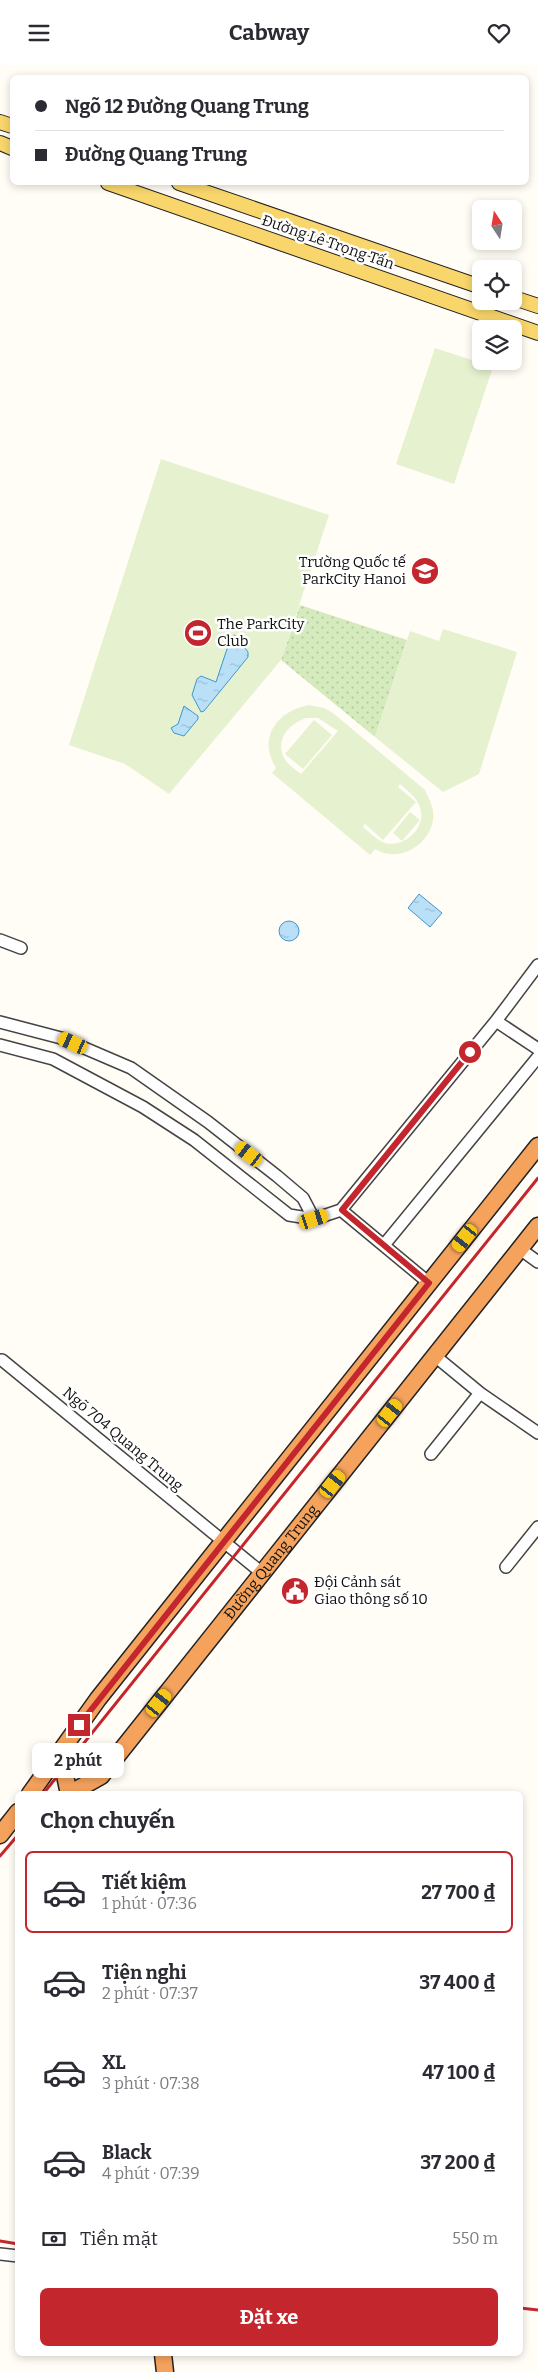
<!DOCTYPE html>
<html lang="vi">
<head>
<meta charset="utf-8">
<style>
	:root { --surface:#fff; --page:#f7f7f7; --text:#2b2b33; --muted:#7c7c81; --line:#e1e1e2; --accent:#c4262e }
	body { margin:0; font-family:Bitter,serif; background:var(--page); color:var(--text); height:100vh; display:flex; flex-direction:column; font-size:19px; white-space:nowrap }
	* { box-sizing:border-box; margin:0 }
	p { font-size:16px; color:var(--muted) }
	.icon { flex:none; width:28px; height:28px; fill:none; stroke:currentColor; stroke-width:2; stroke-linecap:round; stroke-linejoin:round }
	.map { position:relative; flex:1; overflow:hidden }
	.side { position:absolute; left:15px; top:1726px; width:508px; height:565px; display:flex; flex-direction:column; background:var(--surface); border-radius:8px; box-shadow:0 2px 8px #0003 }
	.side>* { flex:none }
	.guide { position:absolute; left:10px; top:10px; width:519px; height:110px; border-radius:8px; box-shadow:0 2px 8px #0003; display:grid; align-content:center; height:110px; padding:0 25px; background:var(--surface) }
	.needle { width:32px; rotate:348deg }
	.buttons { position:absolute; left:472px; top:135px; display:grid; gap:10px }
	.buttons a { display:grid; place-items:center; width:50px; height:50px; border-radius:8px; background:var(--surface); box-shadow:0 2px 8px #0003; font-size:25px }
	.end { position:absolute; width:22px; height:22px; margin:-11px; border:6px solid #c4262e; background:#fff; box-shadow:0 0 0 2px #fff }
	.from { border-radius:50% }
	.bubble { position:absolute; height:35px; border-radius:8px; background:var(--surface); box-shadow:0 2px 8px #0003; font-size:16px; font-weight:700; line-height:35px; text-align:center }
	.car { position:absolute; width:15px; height:30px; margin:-15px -8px; border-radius:6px; box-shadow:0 0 4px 1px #0007; background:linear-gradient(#f5c518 24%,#345 0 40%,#f5c518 0 76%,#345 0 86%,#f5c518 0) }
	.guide b { display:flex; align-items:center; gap:18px; height:48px; font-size:19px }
	.guide b+b { border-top:1px solid var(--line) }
	.guide i { width:12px; height:12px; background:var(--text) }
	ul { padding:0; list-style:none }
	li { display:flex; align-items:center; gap:15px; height:82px; margin:0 10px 8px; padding:0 15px; border:2px solid transparent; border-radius:8px }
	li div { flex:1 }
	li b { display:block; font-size:19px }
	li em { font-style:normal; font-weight:700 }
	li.selected { border-color:var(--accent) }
	li>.icon { width:45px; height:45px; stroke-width:1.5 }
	h2 { padding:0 25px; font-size:22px; line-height:60px }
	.pay { display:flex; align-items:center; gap:12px; height:55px; padding:0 25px; font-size:19px }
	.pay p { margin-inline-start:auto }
	.primary-button { display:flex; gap:10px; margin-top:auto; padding:10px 25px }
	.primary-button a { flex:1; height:58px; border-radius:8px; background:var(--accent); color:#fff; font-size:20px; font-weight:700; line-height:58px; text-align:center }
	header { display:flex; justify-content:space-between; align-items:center; height:65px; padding:0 25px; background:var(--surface); font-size:22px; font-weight:700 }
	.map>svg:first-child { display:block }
</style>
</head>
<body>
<header><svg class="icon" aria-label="menu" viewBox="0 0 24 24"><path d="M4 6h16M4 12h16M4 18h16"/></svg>Cabway<svg class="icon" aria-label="heart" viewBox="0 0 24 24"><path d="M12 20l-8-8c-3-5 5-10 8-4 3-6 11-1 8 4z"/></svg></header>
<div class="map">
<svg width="538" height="2307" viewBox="0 0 538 2307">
	<defs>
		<pattern id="grass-dots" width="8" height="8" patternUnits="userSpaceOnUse" patternTransform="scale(1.25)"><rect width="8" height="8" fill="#d5ebbd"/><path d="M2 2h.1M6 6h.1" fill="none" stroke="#b6c8a1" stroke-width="1.8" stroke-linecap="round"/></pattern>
		<pattern id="water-ripples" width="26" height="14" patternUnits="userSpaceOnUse" patternTransform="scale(1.25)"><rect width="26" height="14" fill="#b9e0f7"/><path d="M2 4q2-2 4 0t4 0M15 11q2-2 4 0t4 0" fill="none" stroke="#9ebfd3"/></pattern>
	</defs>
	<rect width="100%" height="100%" fill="#fffdf5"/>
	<path fill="url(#grass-dots)" d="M300,540l107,35 -32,97 -94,-77z"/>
	<path fill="#e6f2cf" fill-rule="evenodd" d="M435,283l58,19 -39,117 -58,-20z
		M161,394l168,56 -48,145 -112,134 -44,-30 -56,-19z
		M443,564l74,23 -38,122 -36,18 -68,-55 35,-106 29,10z
		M309,640l15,3 9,5 92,77c4,9 10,19 8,30 -3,20 -23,36 -43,34 -5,0 -11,-3 -15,-5l-5,6 -98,-82 4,-5c-19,-30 1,-57 33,-63zM306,653h12l20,13 -37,43c-5,-4 -11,-8 -15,-13 -13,-19 2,-37 20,-43zM400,719c9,8 19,15 21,28 3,18 -18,36 -36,31 -8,-3 -16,-11 -22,-16l2,-3 18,16 33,-38 -18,-15z
		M314,655l18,15 -29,34 -18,-15z
		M410,747l10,8 -18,21 -9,-8z"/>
	<path fill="url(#water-ripples)" stroke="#3f96cf" d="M235,570l13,17v5l-44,54 -3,1 -9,-17 5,-16 4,-3 15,6 15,-45z
		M184,641l14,10v3l-14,17 -10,-3 -3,-5 7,-4z
		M419,829l23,19 -12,14 -22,-19z
		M279 866a10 10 0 1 1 20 0a10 10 0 1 1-20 0Z"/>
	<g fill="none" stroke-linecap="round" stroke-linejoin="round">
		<defs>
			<path id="minor" d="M0,875l21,8
				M496,956l42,28
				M0,957l61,16 70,30 77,54 69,54 26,22 11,21
				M0,980l53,14 90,48 51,33 95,75 25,4 27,-9 155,-189 42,-56
				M341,1145l88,73
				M384,1180l154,-188
				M520,1184l18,13
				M435,1291l45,37 58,40
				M2,1295l260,213
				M431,1389l49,-61
				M506,1502l32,-40
				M0,2189l18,2"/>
			<path id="major" d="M0,57l12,4
				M0,78l12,5
				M108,118l430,150
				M179,118l302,104
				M514,233l24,8"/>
			<g id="highway">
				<path d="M60,1687l9,42"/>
				<path d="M30,1729l68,-95 440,-553"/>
				<path id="s1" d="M69,1729l32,-18 437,-550"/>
				<path d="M0,1770l18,-23"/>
				<path d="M163,2289l2,18"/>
			</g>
		</defs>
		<use href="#minor" stroke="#444" stroke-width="14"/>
		<use href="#major" stroke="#222" stroke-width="16"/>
		<use href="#highway" stroke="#222" stroke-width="19"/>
		<use href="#minor" stroke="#fff" stroke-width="11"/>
		<use href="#major" stroke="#f9d66b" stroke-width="14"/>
		<use href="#highway" stroke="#f5a25d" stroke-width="16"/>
		<path stroke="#c4262e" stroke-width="3" d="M43,1729l495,-616
			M0,1791l18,-21
			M0,2176l18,3
			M520,2243l18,2"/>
	</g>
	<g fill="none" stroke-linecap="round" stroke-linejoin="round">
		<path stroke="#c4262e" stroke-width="6" d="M79,1660l350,-442 -87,-73 128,-158"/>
	</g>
	<defs>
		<symbol id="school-disc" viewBox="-11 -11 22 22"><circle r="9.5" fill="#c4262e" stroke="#fff"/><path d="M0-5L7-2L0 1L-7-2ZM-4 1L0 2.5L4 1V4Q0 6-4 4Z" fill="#fff"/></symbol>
		<symbol id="stadium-disc" viewBox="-11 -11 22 22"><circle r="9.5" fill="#c4262e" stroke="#fff"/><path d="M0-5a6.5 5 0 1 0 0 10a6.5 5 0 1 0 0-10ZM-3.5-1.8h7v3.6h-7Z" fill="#fff"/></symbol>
		<symbol id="civic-disc" viewBox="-11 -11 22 22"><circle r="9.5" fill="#c4262e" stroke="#fff"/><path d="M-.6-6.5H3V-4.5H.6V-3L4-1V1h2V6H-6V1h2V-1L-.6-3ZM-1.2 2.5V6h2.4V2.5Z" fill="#fff"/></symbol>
	</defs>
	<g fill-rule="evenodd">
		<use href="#school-disc" x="409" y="490" width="32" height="32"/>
		<use href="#stadium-disc" x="182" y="552" width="32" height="32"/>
		<use href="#civic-disc" x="279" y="1510" width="32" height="32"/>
	</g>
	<g text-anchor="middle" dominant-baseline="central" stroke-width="5" stroke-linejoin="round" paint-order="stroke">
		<g font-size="15" fill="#111" stroke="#fff">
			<text transform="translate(328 177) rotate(19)">Đường Lê Trọng Tấn</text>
			<text transform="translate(123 1374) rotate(40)">Ngõ 704 Quang Trung</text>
			<text stroke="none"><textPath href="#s1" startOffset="310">Đường Quang Trung</textPath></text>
		</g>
		<g font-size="15" fill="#111" stroke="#fff" text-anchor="start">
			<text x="406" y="497" text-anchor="end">Trường Quốc tế<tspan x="406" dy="17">ParkCity Hanoi</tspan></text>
			<text x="217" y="559">The ParkCity<tspan x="217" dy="17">Club</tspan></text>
			<text x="314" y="1517">Đội Cảnh sát<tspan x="314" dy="17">Giao thông số 10</tspan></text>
		</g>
	</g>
</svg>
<div class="buttons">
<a><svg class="needle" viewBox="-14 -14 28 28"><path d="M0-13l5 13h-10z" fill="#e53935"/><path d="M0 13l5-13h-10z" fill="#7c7c81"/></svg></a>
<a><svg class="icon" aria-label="locate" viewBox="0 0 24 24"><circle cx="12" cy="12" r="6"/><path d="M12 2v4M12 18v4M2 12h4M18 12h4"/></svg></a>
<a><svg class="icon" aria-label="layers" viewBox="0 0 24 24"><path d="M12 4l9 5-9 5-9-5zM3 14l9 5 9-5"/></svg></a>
</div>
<i class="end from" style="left:470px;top:987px"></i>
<i class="end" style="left:79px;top:1660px"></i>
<div class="bubble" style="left:32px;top:1678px;width:92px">2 phút</div>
<i class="car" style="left:73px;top:978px;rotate:294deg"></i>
<i class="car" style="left:249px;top:1089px;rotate:308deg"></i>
<i class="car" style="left:314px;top:1154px;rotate:72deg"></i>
<i class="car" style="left:465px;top:1173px;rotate:218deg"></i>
<i class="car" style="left:390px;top:1348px;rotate:38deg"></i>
<i class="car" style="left:333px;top:1419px;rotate:39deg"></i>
<i class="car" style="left:159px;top:1638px;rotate:39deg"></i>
<div class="guide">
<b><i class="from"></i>Ngõ 12 Đường Quang Trung</b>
<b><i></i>Đường Quang Trung</b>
</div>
<section class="side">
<h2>Chọn chuyến</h2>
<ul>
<li class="selected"><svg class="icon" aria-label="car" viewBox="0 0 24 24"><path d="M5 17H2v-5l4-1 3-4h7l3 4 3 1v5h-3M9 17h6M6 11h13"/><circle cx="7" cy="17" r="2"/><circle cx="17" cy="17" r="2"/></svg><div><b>Tiết kiệm</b><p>1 phút · 07:36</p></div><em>27 700 ₫</em></li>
<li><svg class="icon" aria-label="car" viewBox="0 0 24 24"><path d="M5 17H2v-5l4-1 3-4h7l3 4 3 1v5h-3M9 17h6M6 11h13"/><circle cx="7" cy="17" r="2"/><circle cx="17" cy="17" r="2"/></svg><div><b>Tiện nghi</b><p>2 phút · 07:37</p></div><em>37 400 ₫</em></li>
<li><svg class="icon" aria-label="car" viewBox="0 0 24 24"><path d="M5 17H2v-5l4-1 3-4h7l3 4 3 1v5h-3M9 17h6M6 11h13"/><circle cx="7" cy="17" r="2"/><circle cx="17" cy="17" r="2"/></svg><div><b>XL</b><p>3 phút · 07:38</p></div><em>47 100 ₫</em></li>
<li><svg class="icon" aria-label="car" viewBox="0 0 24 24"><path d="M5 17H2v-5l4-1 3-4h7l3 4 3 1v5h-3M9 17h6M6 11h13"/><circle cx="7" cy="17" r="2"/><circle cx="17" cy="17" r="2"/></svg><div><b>Black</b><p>4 phút · 07:39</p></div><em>37 200 ₫</em></li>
</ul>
<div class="pay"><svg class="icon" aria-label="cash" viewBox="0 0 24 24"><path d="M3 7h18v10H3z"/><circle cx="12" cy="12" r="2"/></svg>Tiền mặt<p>550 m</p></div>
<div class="primary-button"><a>Đặt xe</a></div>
</section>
</div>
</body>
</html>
